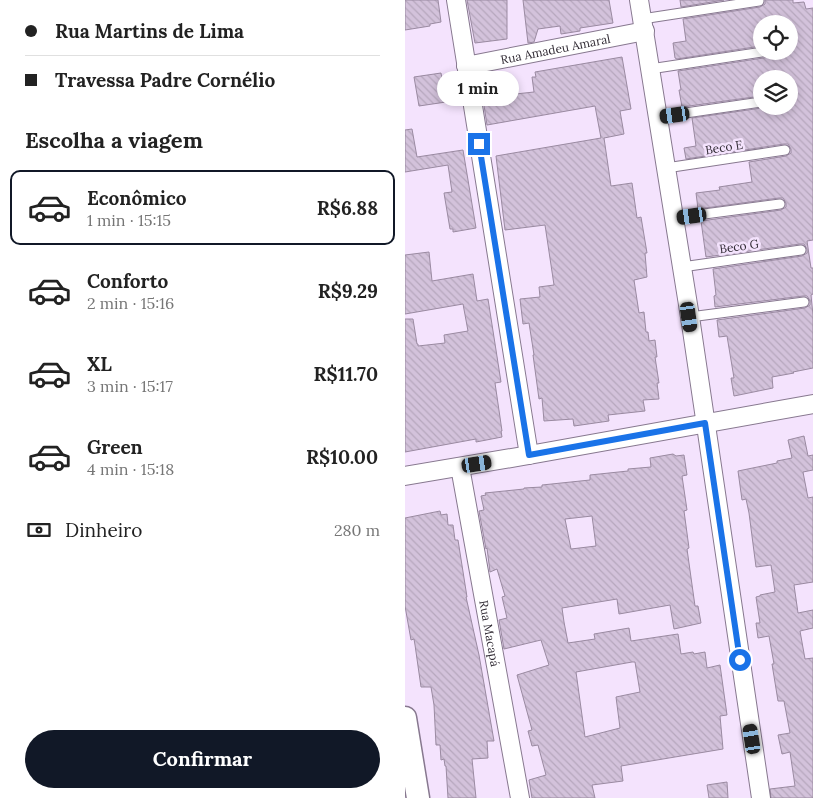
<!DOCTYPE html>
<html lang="pt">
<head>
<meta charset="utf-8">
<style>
	:root { --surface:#fff; --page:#f6f6f6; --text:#222; --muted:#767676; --line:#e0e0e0; --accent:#111827 }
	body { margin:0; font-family:Lora,serif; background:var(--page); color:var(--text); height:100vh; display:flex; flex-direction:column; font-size:19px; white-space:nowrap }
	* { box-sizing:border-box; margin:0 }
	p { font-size:16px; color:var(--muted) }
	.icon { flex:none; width:28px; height:28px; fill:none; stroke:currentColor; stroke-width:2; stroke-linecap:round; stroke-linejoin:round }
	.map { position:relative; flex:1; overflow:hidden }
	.sheet { display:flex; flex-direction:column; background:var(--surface); width:405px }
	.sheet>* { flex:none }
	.top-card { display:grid; align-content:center; height:110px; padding:0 25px; background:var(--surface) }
	.buttons { position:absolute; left:348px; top:15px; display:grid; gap:10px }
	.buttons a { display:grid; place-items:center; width:45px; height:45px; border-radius:50%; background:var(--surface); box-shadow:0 2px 8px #0003; font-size:25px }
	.end { position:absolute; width:22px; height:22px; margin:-11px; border:6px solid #1a73e8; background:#fff; box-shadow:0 0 0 2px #fff }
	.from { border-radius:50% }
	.bubble { position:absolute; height:35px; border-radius:18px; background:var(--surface); box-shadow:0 2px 8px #0003; font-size:16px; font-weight:700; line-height:35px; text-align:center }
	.car { position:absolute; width:15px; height:30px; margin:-15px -8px; border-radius:6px; box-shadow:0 0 4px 1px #0007; background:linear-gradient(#222 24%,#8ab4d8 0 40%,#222 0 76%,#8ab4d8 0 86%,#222 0) }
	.top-card b { display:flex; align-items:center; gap:18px; height:48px; font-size:19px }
	.top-card b+b { border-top:1px solid var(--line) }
	.top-card i { width:12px; height:12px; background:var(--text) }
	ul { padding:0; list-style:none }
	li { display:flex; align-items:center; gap:15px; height:75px; margin:0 10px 8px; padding:0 15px; border:2px solid transparent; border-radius:10px }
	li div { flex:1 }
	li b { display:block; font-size:19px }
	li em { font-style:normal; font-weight:700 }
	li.selected { border-color:var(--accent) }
	li>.icon { width:45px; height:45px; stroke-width:1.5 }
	h2 { padding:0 25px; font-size:22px; line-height:60px }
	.pay { display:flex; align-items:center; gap:12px; height:55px; padding:0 25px; font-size:19px }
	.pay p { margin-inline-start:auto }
	.primary-button { display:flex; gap:10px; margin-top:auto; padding:10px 25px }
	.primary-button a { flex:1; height:58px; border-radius:30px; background:var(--accent); color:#fff; font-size:20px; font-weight:700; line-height:58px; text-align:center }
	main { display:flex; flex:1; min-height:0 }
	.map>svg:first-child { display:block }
</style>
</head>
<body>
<main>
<section class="sheet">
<div class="top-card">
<b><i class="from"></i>Rua Martins de Lima</b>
<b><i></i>Travessa Padre Cornélio</b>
</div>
<h2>Escolha a viagem</h2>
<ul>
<li class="selected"><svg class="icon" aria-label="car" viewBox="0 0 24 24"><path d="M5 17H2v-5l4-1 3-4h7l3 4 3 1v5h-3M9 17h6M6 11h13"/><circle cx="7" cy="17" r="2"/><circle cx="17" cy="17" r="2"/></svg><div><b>Econômico</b><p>1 min · 15:15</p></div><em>R$6.88</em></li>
<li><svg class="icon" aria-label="car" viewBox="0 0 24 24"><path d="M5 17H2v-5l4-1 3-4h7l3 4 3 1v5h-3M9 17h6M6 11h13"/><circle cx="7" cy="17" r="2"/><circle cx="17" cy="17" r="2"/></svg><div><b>Conforto</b><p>2 min · 15:16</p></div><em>R$9.29</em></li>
<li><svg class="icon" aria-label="car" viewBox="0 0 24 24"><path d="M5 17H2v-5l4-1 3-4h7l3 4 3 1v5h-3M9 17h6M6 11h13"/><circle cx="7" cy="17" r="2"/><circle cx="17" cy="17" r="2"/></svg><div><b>XL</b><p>3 min · 15:17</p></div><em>R$11.70</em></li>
<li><svg class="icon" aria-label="car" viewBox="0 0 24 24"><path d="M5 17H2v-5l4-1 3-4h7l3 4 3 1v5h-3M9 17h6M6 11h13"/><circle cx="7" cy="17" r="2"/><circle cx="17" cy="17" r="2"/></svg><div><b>Green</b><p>4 min · 15:18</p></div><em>R$10.00</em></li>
</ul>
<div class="pay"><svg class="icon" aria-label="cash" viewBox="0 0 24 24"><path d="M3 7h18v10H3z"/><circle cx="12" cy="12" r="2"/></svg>Dinheiro<p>280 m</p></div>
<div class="primary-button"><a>Confirmar</a></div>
</section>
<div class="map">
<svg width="408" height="798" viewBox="0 0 408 798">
	<defs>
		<pattern id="building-back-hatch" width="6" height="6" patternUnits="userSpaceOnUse" patternTransform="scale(1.25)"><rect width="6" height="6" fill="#d3c2db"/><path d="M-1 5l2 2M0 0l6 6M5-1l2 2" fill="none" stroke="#b6a7bd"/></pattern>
	</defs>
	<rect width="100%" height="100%" fill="#f4e3fd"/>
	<path fill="url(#building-back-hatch)" stroke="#9a8aa1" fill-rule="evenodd" d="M0,0h33l3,22 -11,2v2l-25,4z
		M62,0h40v39l-32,4z
		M118,0h86l4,23 -33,5v3l-19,3 -1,-8 -22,3 -4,13 -6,1z
		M275,0h44l-43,7z
		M360,0h28v3l11,-1 2,7 7,-1v232l-6,1 4,27h2v26l-2,1 2,20v53l-20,4 1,1 -22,4 1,11 -39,8 -3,-18h3l-7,-42 -8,1 -2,-17 88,-12 5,-3v-4l-3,-5h-4l-88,11 -1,-11 2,-1 -3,-26 89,-13 5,-3v-4l-3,-5h-4l-94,13 -5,-36 80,-11 5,-3v-4l-3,-5h-4l-81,11 -2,-16 24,-3 -1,-3 33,-5 -3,-20 37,-6 5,-3v-4l-3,-5h-4l-98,15 -2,-11 12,-2 -4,-28 70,-10 3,-2h26l-2,-13v-14h-28v17l-79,11 -3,-17h2l-3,-19 92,-14 5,-3 14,-2v-28h-28v22l-84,13 -2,-1 -2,-15 13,-2 -3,-22 77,-12 5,-3z
		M217,57l9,52 -11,2 4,23 -20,4 7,48 21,-3 5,35 4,-1 6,36h-2l2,24 -13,3 5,33 5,-1 2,20h2l1,9 6,-1 2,17h-2l4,26h-2l2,16 -16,1 2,11 -37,4 1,6 -35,5 -1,-7 -29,2 -2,-23 -3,1 -6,-44h1l-5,-32 -6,1 -3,-25 20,-2 -1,-10 15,-2 -9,-60 -40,5 -9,-74 105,-18 -6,-32 -108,19 -4,-26 14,-1v-2l37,-4 -2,-15h4l-1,-5z
		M36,73l5,29 -27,4 -5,-29z
		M7,129l5,28 46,-7 13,78 -23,4v-3h-3l-6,-36 8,-1 -4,-27 -43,7v-42z
		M24,252l3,29 41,-7 4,27 11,-2 13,83 -6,1 7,48h-1l1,6 -26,5v-3l-71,13v-133h8l4,25h1v2l27,-3 -1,-8 24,-4 -5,-27 -58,10v-59z
		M399,436l4,20 5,-1v15l-10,2 5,26 5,-1v85l-19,3 4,28 15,-3v18l-13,3 5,28 8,-1v140h-42l-1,-9 25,-3 -5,-34 -8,2 -4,-19 12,-2 -6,-32h-6l-6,-37h2l-5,-28 -11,2 -2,-15h4l-4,-26 4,-1v-1l15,-3 -4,-27 -15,2 -7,-54 -3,-14 -4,1 -4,-29 39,-8v-2l15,-3 -4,-18z
		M268,454l3,2 8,-1 3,20 -5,1 5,34 -3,1 5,37 -2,1 8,57h3l3,17 -27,6 -4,-24 -51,9 -2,-15 -55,9 2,14 4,21 27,-4 -1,-5 35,-6 2,13 47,-7 3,20 12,-2 1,2 11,-2 2,16 13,-3 7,50 -7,1 3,33 -102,17 2,15 -31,4 3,13h-63l-3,-18 17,-5 -8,-30 -6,1 -4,-15 4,-1 -15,-55 32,-10 -8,-25 -37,9 -5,-29 8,-2 -5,-21 3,-1 -8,-27 -7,3 -3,-24 -1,1 -7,-38 5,-1 -3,-14 5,-1 -1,-2 39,-4v-1l18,-1v-2l48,-5v-5l38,-4v-2l23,-2 -1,-9zM187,516l4,30 -25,3 -6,-30zM227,662h3l5,30 -24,5 4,31 -35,9 -9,-65z
		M35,511l1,4 6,-1 1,11h5l2,15h3l9,57h-1l13,58 15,86h-7l1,17 -16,1 4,39h-28l-2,-32h-1l-1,-7 -3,1 -1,-15h-4l-2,-40 -3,-18h-10l-6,-42 -1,-6 -3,1 -6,-34v-88z
		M322,782l1,16h-19l-2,-13z"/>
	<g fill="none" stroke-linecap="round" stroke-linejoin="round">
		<defs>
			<path id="service" d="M237,19l117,-18
				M245,69l119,-18
				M253,117l103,-15
				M261,168l119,-18
				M269,218l106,-14
				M277,267l119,-17
				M285,317l114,-15"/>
			<g id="minor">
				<path d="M51,0l73,455"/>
				<path d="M234,0l51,317 71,481"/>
				<path id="s1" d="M61,66l179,-35"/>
				<path id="s2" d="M55,467l60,331"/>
				<path d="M0,476l124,-21 284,-51"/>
			</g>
			<path id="tertiary" d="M0,718l13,80"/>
		</defs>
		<use href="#service" stroke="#87788f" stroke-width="11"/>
		<use href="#minor" stroke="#87788f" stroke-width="20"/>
		<use href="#tertiary" stroke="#87788f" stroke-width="25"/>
		<use href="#service" stroke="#fff" stroke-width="9"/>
		<use href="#minor" stroke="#fff" stroke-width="18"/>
		<use href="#tertiary" stroke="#fff" stroke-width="22"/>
	</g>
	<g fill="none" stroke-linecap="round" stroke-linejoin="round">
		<path stroke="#1a73e8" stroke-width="6" d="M74,144l50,311 176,-32 35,237"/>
	</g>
	<g text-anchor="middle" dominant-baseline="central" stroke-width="5" stroke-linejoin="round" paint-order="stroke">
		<g font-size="12" fill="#322c35" stroke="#f4e3fd">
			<text stroke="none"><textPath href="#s1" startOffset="91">Rua Amadeu Amaral</textPath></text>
			<text transform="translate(319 147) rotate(-9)">Beco E</text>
			<text transform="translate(334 246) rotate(-8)">Beco G</text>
			<text stroke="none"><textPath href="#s2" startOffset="169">Rua Macapá</textPath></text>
		</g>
	</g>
</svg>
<div class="buttons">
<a><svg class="icon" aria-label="locate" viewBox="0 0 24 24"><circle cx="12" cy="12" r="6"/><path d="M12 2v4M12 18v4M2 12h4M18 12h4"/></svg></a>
<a><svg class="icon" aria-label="layers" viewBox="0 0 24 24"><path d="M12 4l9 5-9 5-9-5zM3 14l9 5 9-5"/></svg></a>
</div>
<i class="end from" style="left:335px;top:660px"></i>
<i class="end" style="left:74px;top:144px"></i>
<div class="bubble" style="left:32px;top:71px;width:82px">1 min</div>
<i class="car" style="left:270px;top:115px;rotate:262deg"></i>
<i class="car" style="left:287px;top:216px;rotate:262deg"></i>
<i class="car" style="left:284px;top:317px;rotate:172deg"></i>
<i class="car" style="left:72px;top:464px;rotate:81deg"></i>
<i class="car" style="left:347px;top:739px;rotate:351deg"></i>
</div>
</main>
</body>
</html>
